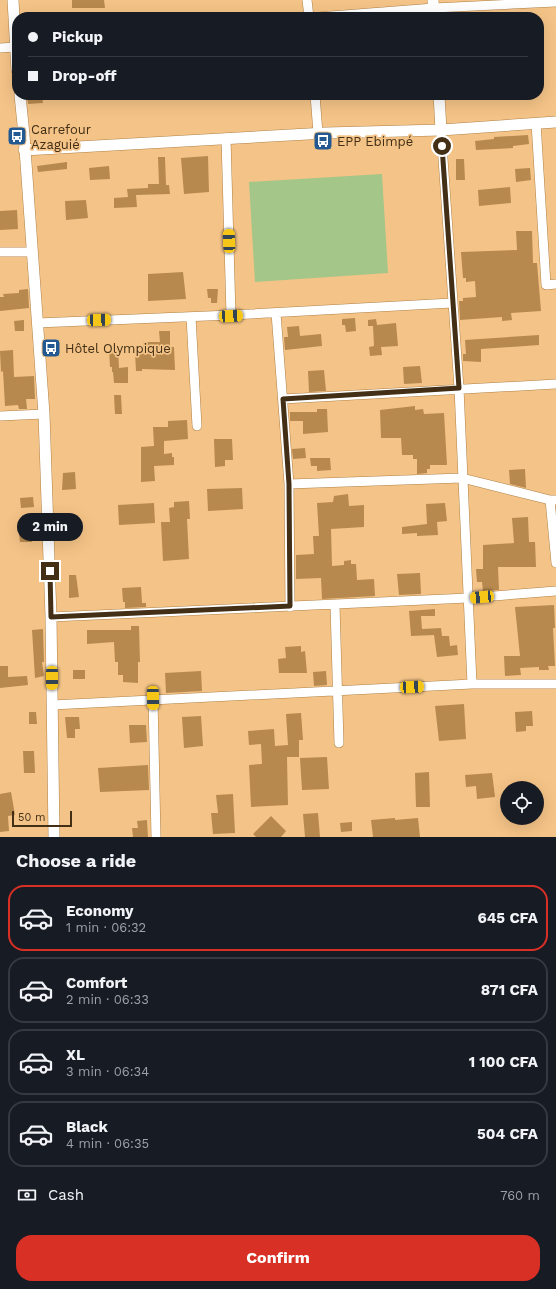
<!DOCTYPE html>
<html lang="en">
<head>
<meta charset="utf-8">
<style>
	:root { --surface:#171b24; --page:#242831; --text:#f1f3f6; --muted:#9ea1a6; --line:#363941; --accent:#d93025 }
	body { margin:0; font-family:"Work Sans",sans-serif; background:var(--page); color:var(--text); height:100vh; display:flex; flex-direction:column; font-size:15px; white-space:nowrap }
	* { box-sizing:border-box; margin:0 }
	p { font-size:13px; color:var(--muted) }
	.icon { flex:none; width:22px; height:22px; fill:none; stroke:currentColor; stroke-width:2; stroke-linecap:round; stroke-linejoin:round }
	.map { position:relative; height:837px; overflow:hidden }
	.panel { display:flex; flex-direction:column; background:var(--surface); flex:1 }
	.panel>* { flex:none }
	.guide { position:absolute; left:12px; top:12px; width:532px; height:88px; border-radius:16px; box-shadow:0 4px 16px #0002; display:grid; align-content:center; height:88px; padding:0 16px; background:var(--surface) }
	.fabs { position:absolute; left:500px; top:781px; display:grid; gap:8px }
	.fabs a { display:grid; place-items:center; width:44px; height:44px; border-radius:50%; background:var(--surface); box-shadow:0 4px 16px #0002; font-size:20px }
	.scale { position:absolute; left:12px; bottom:10px; width:60px; box-sizing:border-box; padding-left:4px; border:2px solid #422f16; border-top:0; font-size:11px; line-height:14px; white-space:nowrap; color:#422f16; -webkit-text-stroke:3px #f4c387; paint-order:stroke }
	.end { position:absolute; width:18px; height:18px; margin:-9px; border:5px solid #422f16; background:#fff; box-shadow:0 0 0 2px #fff }
	.from { border-radius:50% }
	.bubble { position:absolute; height:28px; border-radius:14px; background:var(--surface); box-shadow:0 4px 16px #0002; font-size:13px; font-weight:700; line-height:28px; text-align:center }
	.car { position:absolute; width:12px; height:24px; margin:-12px -6px; border-radius:5px; box-shadow:0 0 3px 1px #0007; background:linear-gradient(#f5c518 24%,#345 0 40%,#f5c518 0 76%,#345 0 86%,#f5c518 0) }
	.guide b { display:flex; align-items:center; gap:14px; height:38px; font-size:15px }
	.guide b+b { border-top:1px solid var(--line) }
	.guide i { width:10px; height:10px; background:var(--text) }
	ul { padding:0; list-style:none }
	li { display:flex; align-items:center; gap:12px; height:66px; margin:0 8px 6px; padding:0 8px; border:2px solid var(--line); border-radius:16px }
	li div { flex:1 }
	li b { display:block; font-size:15px }
	li em { font-style:normal; font-weight:700 }
	li.current { border-color:var(--accent) }
	li>.icon { width:36px; height:36px; stroke-width:1.5 }
	h2 { padding:0 16px; font-size:18px; line-height:48px }
	.pay { display:flex; align-items:center; gap:10px; height:44px; padding:0 16px; font-size:15px }
	.pay p { margin-inline-start:auto }
	.action { display:flex; gap:8px; margin-top:auto; padding:8px 16px }
	.action a { flex:1; height:46px; border-radius:16px; background:var(--accent); color:#fff; font-size:16px; font-weight:700; line-height:46px; text-align:center }
	.map>svg:first-child { display:block }
</style>
</head>
<body>
<div class="map">
<svg width="556" height="837" viewBox="0 0 556 837">
	<rect width="100%" height="100%" fill="#f4c387"/>
	<path fill="#a4c689" d="M382,174l6,99 -133,9 -6,-100z"/>
	<path fill="#b7894e" d="M72,0h32l1,8h-33z
		M27,95h15l1,8 -15,1z
		M528,135l1,9 -16,2v2l-37,2 -1,-9 19,-2v-2z
		M208,156l1,36 -25,2 -3,-36z
		M158,157h7l1,28h3l1,9 -34,1 1,12 -23,1v-10l14,-1 -1,-8 21,-1v-4h11z
		M456,159h8l1,21h-9z
		M67,162v7l-29,3 -1,-6z
		M109,166l1,13 -20,1 -1,-12z
		M530,168l1,12 -15,2 -1,-13z
		M510,187l1,16 -32,3 -1,-16z
		M86,200l2,18 -22,2 -1,-19z
		M17,210l1,19 -18,1v-19z
		M516,231h16l1,32h4l4,48 -30,2 1,7 -10,1v-4l-42,3 -1,-19h4v-3l13,-1 -1,-16 -9,1v-4h-3l-2,-26 56,-2z
		M183,272l3,27 -38,2v-27z
		M28,289l1,19 -29,3v-14h4l-1,-3 16,-1v-3z
		M207,289h11l-1,14h-6v-5h-3z
		M355,318l1,13 -10,1 -1,-7h-3v-6z
		M376,319l1,6 19,-2 2,23 -17,1 1,8 -12,1 -1,-9 5,-1 -1,-20h-5v-6z
		M24,320v11h-9l-1,-10z
		M299,326l1,10 21,-2 1,12 -37,4 -1,-13h4l-1,-10z
		M159,331h11v16h4l1,23 -33,-1v2h-6l-1,-18 8,-1v-10h17z
		M539,335v10l-58,4v13l-18,-1v-7h3l-1,-14z
		M118,348l1,20 9,-1v16h-14l-1,-11h-1v-5h-2l-1,-18z
		M13,350l1,27 20,-1 1,23h-9l1,10h-8l-1,-4 -13,1 -2,-35 -2,1 -1,-21z
		M420,366l2,17 -18,1 -1,-17z
		M324,370l2,21 -17,1 -1,-21z
		M114,395h7l1,19h-7z
		M415,406v4l8,-1 1,5 20,-1 3,52h-17v4h-3v4l-10,1v-15h-4v-4h-11l-1,-17h-20l-1,-28z
		M317,409h10l1,23 -25,2v-13h-13v-9h27z
		M187,420l1,19 -24,2v13l8,-1v4h2v8l-20,1 1,15 -14,1v-35l13,-1 -1,-19h15v-6z
		M214,439h18l1,21h-8v6l-10,1z
		M305,448l1,10 -13,1 -1,-10z
		M310,458h20l1,12 -14,1v-5h-6z
		M525,469l1,19 -16,-4 -1,-14z
		M75,472l1,17 -14,1 1,-17z
		M242,488l1,21 -35,2 -1,-22z
		M348,494l1,12 15,-1v22l-33,2 1,37 12,-1v-4l7,-1v4h5l1,16 17,-1 1,17 -53,3 -1,-21 -25,1v-24l18,-1 -1,-18h6l-2,-33 16,-1 1,-6z
		M33,497l1,10 -13,1 -1,-10z
		M189,501l1,18h-3l2,40 -26,2 -2,-39h9l-1,-14 5,-1v-5z
		M154,503l1,20 -36,2 -1,-20z
		M445,503l2,18 -10,1 1,13 -21,1v-3l-15,1v-7l25,-3 -1,-20z
		M63,516h7l1,16h-7z
		M528,517l1,25h6l1,25h-38l1,23 -16,1 -1,-9h-5l-1,-13h7v-24l31,-2 -2,-25z
		M31,533l1,9h-12l-1,-8z
		M420,573l1,21 -22,1 -2,-21z
		M69,575h7l3,22 -10,1z
		M141,587l1,16h4v4l-21,1v-6h-2l-1,-14z
		M554,605l1,23h-2l2,38h-7l1,4h-10v-3l-19,1 1,7 -16,1 -1,-20h16l-5,-49z
		M435,609v7h-14l1,13 19,-1 1,8h7l1,10 7,-1 1,10 -21,2 -3,-22 -23,1 -2,-25z
		M131,626h8l1,36h-2v21l-15,-1v-7h-5v-13h-3l-1,-20 -27,2v-14h44z
		M43,629l1,33h-2l2,14 -9,2 -3,-48z
		M301,646v6l4,-1 2,22h-28l-1,-14 8,-1 -1,-11z
		M0,666h8v11l19,-1 1,9 -28,3z
		M73,670h12v9h-12z
		M201,671l1,20 -36,2 -1,-20z
		M326,671l1,14 -13,1 -1,-14z
		M464,704l2,35 -27,2 -4,-35z
		M532,711l1,15h-7v5l-10,1 -1,-20z
		M29,712h7l1,12h-8z
		M301,713l2,27h-4v17h-12l1,48 -37,2 -2,-42 13,-1 -1,-20 -12,1 -1,-14 26,-2 1,17 13,-1 -2,-31z
		M201,716l2,30 -19,2 -2,-31z
		M65,717h14l1,12h-5v9h-8z
		M129,725h17l1,17 -17,1z
		M23,751h11l1,22h-11z
		M327,757l2,32 -27,1 -2,-32z
		M148,765l1,25 -49,2 -2,-24z
		M429,772l1,35h-14l-1,-34z
		M492,773l3,24 -18,2 -1,-13 -10,1 -1,-12z
		M11,792l4,23 -7,1 1,15 -9,1v-38z
		M233,794l2,39 -22,1 -2,-21h7l-2,-18z
		M318,813l2,24h-15l-2,-23z
		M271,816l15,15 -5,6h-25l-3,-3z
		M395,818v2l23,-2 2,19h-47l-2,-17z
		M147,820l1,17h-15l-1,-9h6l-1,-7z
		M352,822v9l-11,1 -1,-9z"/>
	<g fill="none" stroke-linecap="round" stroke-linejoin="round">
		<defs>
			<path id="minor" d="M307,0l2,17
				M318,17l116,-9 122,-6
				M0,48l15,-1
				M315,95l3,38
				M536,123l10,162 10,-1
				M441,130l18,258 13,296
				M226,138l5,177
				M0,252h32
				M276,313l13,171 1,123
				M191,317l6,109
				M37,323l194,-8 221,-12
				M283,399l273,-15
				M0,416l44,-2
				M289,484l173,-6 88,22h6
				M550,500l6,63
				M335,605l4,138
				M51,617l417,-19 88,-7
				M153,698l3,139
				M52,705l420,-21h84"/>
			<path id="tertiary" d="M13,0l4,70
				M433,0l1,17
				M20,95l4,40 20,279 7,203 3,220
				M439,95l2,35
				M24,150l302,-17 115,-3 115,-8"/>
		</defs>
		<use href="#minor" stroke="#af8146" stroke-width="10"/>
		<use href="#tertiary" stroke="#af8146" stroke-width="12"/>
		<use href="#minor" stroke="#fff" stroke-width="9"/>
		<use href="#tertiary" stroke="#fff" stroke-width="11"/>
	</g>
	<g fill="none" stroke-linecap="round" stroke-linejoin="round">
		<path stroke="#422f16" stroke-width="5" d="M50,571l1,46 239,-11 -1,-122 -6,-85 176,-11 -17,-242"/>
	</g>
	<defs>
		<symbol id="bus-square" viewBox="-11 -11 22 22"><rect x="-9" y="-9" width="18" height="18" rx="4" fill="#225991" stroke="#f4c387"/><path d="M-5-6H5V4H4V6H2V4H-2V6H-4V4H-5ZM-3.5-4V0h7V-4ZM-3.5 1.2v1.5H-2V1.2ZM2 1.2v1.5H3.5V1.2Z" fill="#fff"/></symbol>
	</defs>
	<g fill-rule="evenodd">
		<use href="#bus-square" x="6" y="125" width="22" height="22"/>
		<use href="#bus-square" x="312" y="130" width="22" height="22"/>
		<use href="#bus-square" x="40" y="337" width="22" height="22"/>
	</g>
	<g text-anchor="middle" dominant-baseline="central" stroke-width="3.5" stroke-linejoin="round" paint-order="stroke">
		<g font-size="13" fill="#422f16" stroke="#f4c387" text-anchor="start">
			<text x="31" y="129">Carrefour<tspan x="31" dy="15">Azaguié</tspan></text>
			<text x="337" y="141">EPP Ebimpé</text>
			<text x="65" y="348">Hôtel Olympique</text>
		</g>
	</g>
</svg>
<div class="fabs">
<a><svg class="icon" aria-label="locate" viewBox="0 0 24 24"><circle cx="12" cy="12" r="6"/><path d="M12 2v4M12 18v4M2 12h4M18 12h4"/></svg></a>
</div>
<div class="scale">50 m</div>
<i class="end from" style="left:442px;top:146px"></i>
<i class="end" style="left:50px;top:571px"></i>
<div class="bubble" style="left:17px;top:513px;width:66px">2 min</div>
<i class="car" style="left:229px;top:241px;rotate:358deg"></i>
<i class="car" style="left:231px;top:316px;rotate:87deg"></i>
<i class="car" style="left:99px;top:320px;rotate:88deg"></i>
<i class="car" style="left:482px;top:597px;rotate:265deg"></i>
<i class="car" style="left:52px;top:678px;rotate:180deg"></i>
<i class="car" style="left:412px;top:687px;rotate:87deg"></i>
<i class="car" style="left:153px;top:698px;rotate:179deg"></i>
<div class="guide">
<b><i class="from"></i>Pickup</b>
<b><i></i>Drop-off</b>
</div>
</div>
<section class="panel">
<h2>Choose a ride</h2>
<ul>
<li class="current"><svg class="icon" aria-label="car" viewBox="0 0 24 24"><path d="M5 17H2v-5l4-1 3-4h7l3 4 3 1v5h-3M9 17h6M6 11h13"/><circle cx="7" cy="17" r="2"/><circle cx="17" cy="17" r="2"/></svg><div><b>Economy</b><p>1 min · 06:32</p></div><em>645 CFA</em></li>
<li><svg class="icon" aria-label="car" viewBox="0 0 24 24"><path d="M5 17H2v-5l4-1 3-4h7l3 4 3 1v5h-3M9 17h6M6 11h13"/><circle cx="7" cy="17" r="2"/><circle cx="17" cy="17" r="2"/></svg><div><b>Comfort</b><p>2 min · 06:33</p></div><em>871 CFA</em></li>
<li><svg class="icon" aria-label="car" viewBox="0 0 24 24"><path d="M5 17H2v-5l4-1 3-4h7l3 4 3 1v5h-3M9 17h6M6 11h13"/><circle cx="7" cy="17" r="2"/><circle cx="17" cy="17" r="2"/></svg><div><b>XL</b><p>3 min · 06:34</p></div><em>1 100 CFA</em></li>
<li><svg class="icon" aria-label="car" viewBox="0 0 24 24"><path d="M5 17H2v-5l4-1 3-4h7l3 4 3 1v5h-3M9 17h6M6 11h13"/><circle cx="7" cy="17" r="2"/><circle cx="17" cy="17" r="2"/></svg><div><b>Black</b><p>4 min · 06:35</p></div><em>504 CFA</em></li>
</ul>
<div class="pay"><svg class="icon" aria-label="cash" viewBox="0 0 24 24"><path d="M3 7h18v10H3z"/><circle cx="12" cy="12" r="2"/></svg>Cash<p>760 m</p></div>
<div class="action"><a>Confirm</a></div>
</section>
</body>
</html>
